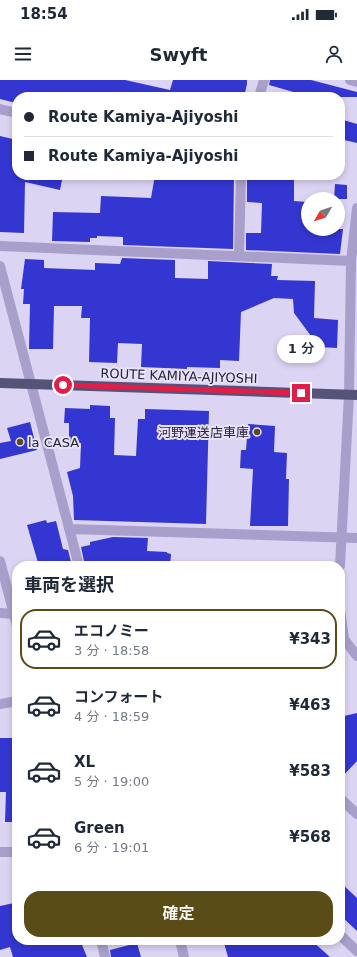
<!DOCTYPE html>
<html lang="ja">
<head>
<meta charset="utf-8">
<style>
	:root { --surface:#fff; --page:#f6f6f7; --text:#1f2937; --muted:#747a83; --line:#e0e1e3; --accent:#594c16 }
	body { margin:0; font-family:"DejaVu Sans","Noto Sans JP",sans-serif; background:var(--page); color:var(--text); height:100vh; display:flex; flex-direction:column; font-size:15px; white-space:nowrap }
	* { box-sizing:border-box; margin:0 }
	p { font-size:13px; color:var(--muted) }
	.icon { flex:none; width:22px; height:22px; fill:none; stroke:currentColor; stroke-width:2; stroke-linecap:round; stroke-linejoin:round }
	.map { position:relative; flex:1; overflow:hidden }
	.side { position:absolute; left:12px; top:481px; width:333px; height:384px; display:flex; flex-direction:column; background:var(--surface); border-radius:16px; box-shadow:0 2px 6px #0003 }
	.side>* { flex:none }
	.guide { position:absolute; left:12px; top:12px; width:333px; height:88px; border-radius:16px; box-shadow:0 2px 6px #0003; display:grid; align-content:center; height:88px; padding:0 12px; background:var(--surface) }
	.needle { width:26px; rotate:231deg }
	.fabs { position:absolute; left:301px; top:112px; display:grid; gap:8px }
	.fabs a { display:grid; place-items:center; width:44px; height:44px; border-radius:50%; background:var(--surface); box-shadow:0 2px 6px #0003; font-size:20px }
	.end { position:absolute; width:18px; height:18px; margin:-9px; border:5px solid #e11d48; background:#fff; box-shadow:0 0 0 2px #fff }
	.from { border-radius:50% }
	.bubble { position:absolute; height:28px; border-radius:14px; background:var(--surface); box-shadow:0 2px 6px #0003; font-size:13px; font-weight:600; line-height:28px; text-align:center }
	.guide b { display:flex; align-items:center; gap:14px; height:38px; font-size:15px }
	.guide b+b { border-top:1px solid var(--line) }
	.guide i { width:10px; height:10px; background:var(--text) }
	ul { padding:0; list-style:none }
	li { display:flex; align-items:center; gap:12px; height:60px; margin:0 8px 6px; padding:0 4px; border:2px solid transparent; border-radius:16px }
	li div { flex:1 }
	li b { display:block; font-size:15px }
	li em { font-style:normal; font-weight:600 }
	li.active { border-color:var(--accent) }
	li>.icon { width:36px; height:36px; stroke-width:1.5 }
	h2 { padding:0 12px; font-size:18px; line-height:48px }
	.cta { display:flex; gap:8px; margin-top:auto; padding:8px 12px }
	.cta a { flex:1; height:46px; border-radius:16px; background:var(--accent); color:#fff; font-size:16px; font-weight:600; line-height:46px; text-align:center }
	.status { display:flex; justify-content:space-between; align-items:center; height:28px; padding:0 20px; background:var(--surface); direction:ltr }
	.status svg { height:11px; fill:currentColor }
	header { display:flex; justify-content:space-between; align-items:center; height:52px; padding:0 12px; background:var(--surface); font-size:18px; font-weight:600 }
	.map>svg:first-child { display:block }
</style>
</head>
<body>
<div class="status"><b>18:54</b><svg viewBox="0 0 49 12"><path d="M0 12V9h3v3zM5 12V6h3v6zM10 12V3h3v9zM15 12V0h3v12zM26 1h20v11H26zM47 4h2v5h-2z"/></svg></div>
<header><svg class="icon" aria-label="menu" viewBox="0 0 24 24"><path d="M4 6h16M4 12h16M4 18h16"/></svg>Swyft<svg class="icon" aria-label="person" viewBox="0 0 24 24"><circle cx="12" cy="8" r="4"/><path d="M4 21q1-7 8-7t8 7"/></svg></header>
<div class="map">
<svg width="357" height="877" viewBox="0 0 357 877">
	<rect width="100%" height="100%" fill="#dcd4f3"/>
	<path fill="#3436d1" d="M0,0h125l45,10 3,-10h74v4l-3,13h-227l-1,6 -16,-4z
		M270,0h41l46,12v5h-46l-42,-12z
		M340,39l17,5v19l-17,-4z
		M0,56l17,4v35h46l-3,15 -35,-8 -1,51 -24,-1z
		M155,95h79l-1,74 -110,-4v-8l-26,-1v2h-7v4l-38,-1 1,-29 47,1 1,-17 50,2z
		M247,95h47v26l14,1v27h35l-3,25 -94,-4v-17h15l1,-30 -15,-1z
		M335,104l12,1v14h-13z
		M122,178l53,2v18l33,1v-18l64,3 -1,12h7l-1,4 38,1 -1,37 24,2 -1,28 -18,-1v-5h-4v-6l-1,4 -20,-27 -1,-14 -19,-1 -33,14 -2,49 -19,-1v8l-33,-1v2l-46,-2 1,-23 -24,-1 -1,20 -28,-1 1,-44h-9l1,-12h-28l-1,43h-24l1,-45h-7l1,-15h-3l4,-30 19,1v8l51,2v-7l25,1z
		M90,325l20,1v12h5l-1,37 22,1 2,-37h7v-10l64,2 -3,113 -132,-4 -1,-24 -6,-24 13,-4 1,-25h-12v-20h-5l1,-15 25,1z
		M30,342l7,28 -37,9v-16l11,-2 -4,-13z
		M248,344l27,2 -1,26 13,1 -1,26h3l-1,47h-38l3,-57 -13,-1 1,-18h5z
		M46,440l1,3 9,-2 7,28 5,1 4,16h-33l-12,-41z
		M113,457l35,1 -1,13 20,1v1l4,1 -1,12h-85l-4,-19 9,-2v-3z
		M357,633v48l-17,18v-62z
		M0,658h17v84h-12l1,-30h-6z
		M340,802l17,16v33l-17,-16z
		M14,823l3,12v25h63l7,17h-74l-3,-10 -10,3v-44z
		M238,860h73l19,17h-102l-4,-14z
		M137,863l4,14h-30l-1,-7z"/>
	<g fill="none" stroke-linecap="round" stroke-linejoin="round">
		<path stroke="#a8a0cb" stroke-width="10" d="M350,0l7,2
			M259,17l5,-17
			M0,29l17,4
			M0,166l351,15
			M239,176l2,-81
			M0,186l79,300
			M69,449l288,9
			M0,481l17,65
			M340,486l9,-171 2,-134 6,-53
			M340,530l4,29 13,17
			M0,533l14,1
			M0,624l17,-3
			M340,718l17,16
			M0,772h17
			M340,855l17,16
			M101,860l4,17
			M180,860l4,17"/>
		<path stroke="#565378" stroke-width="10" d="M0,303l357,12"/>
	</g>
	<g fill="none" stroke-linecap="round" stroke-linejoin="round">
		<path stroke="#e11d48" stroke-width="5" d="M63,305l238,8"/>
	</g>
	<g fill="#594c16" stroke="#e8e1fa" stroke-width="1.5">
		<circle cx="257" cy="352" r="4"/>
		<circle cx="20" cy="362" r="4"/>
	</g>
	<g text-anchor="middle" dominant-baseline="central" stroke-width="4" stroke-linejoin="round" paint-order="stroke">
		<g font-size="13" fill="#252434" stroke="#e8e1fa">
			<text transform="translate(179 296) rotate(2)">ROUTE KAMIYA-AJIYOSHI</text>
		</g>
		<g font-size="13" fill="#252434" stroke="#e8e1fa" text-anchor="end">
			<text x="249" y="352">河野運送店車庫</text>
			<text x="28" y="362" text-anchor="start">la CASA</text>
		</g>
	</g>
</svg>
<div class="fabs">
<a><svg class="needle" viewBox="-14 -14 28 28"><path d="M0-13l5 13h-10z" fill="#e53935"/><path d="M0 13l5-13h-10z" fill="#747a83"/></svg></a>
</div>
<i class="end from" style="left:63px;top:305px"></i>
<i class="end" style="left:301px;top:313px"></i>
<div class="bubble" style="left:277px;top:255px;width:48px">1 分</div>
<div class="guide">
<b><i class="from"></i>Route Kamiya-Ajiyoshi</b>
<b><i></i>Route Kamiya-Ajiyoshi</b>
</div>
<section class="side">
<h2>車両を選択</h2>
<ul>
<li class="active"><svg class="icon" aria-label="car" viewBox="0 0 24 24"><path d="M5 17H2v-5l4-1 3-4h7l3 4 3 1v5h-3M9 17h6M6 11h13"/><circle cx="7" cy="17" r="2"/><circle cx="17" cy="17" r="2"/></svg><div><b>エコノミー</b><p>3 分 · 18:58</p></div><em>¥343</em></li>
<li><svg class="icon" aria-label="car" viewBox="0 0 24 24"><path d="M5 17H2v-5l4-1 3-4h7l3 4 3 1v5h-3M9 17h6M6 11h13"/><circle cx="7" cy="17" r="2"/><circle cx="17" cy="17" r="2"/></svg><div><b>コンフォート</b><p>4 分 · 18:59</p></div><em>¥463</em></li>
<li><svg class="icon" aria-label="car" viewBox="0 0 24 24"><path d="M5 17H2v-5l4-1 3-4h7l3 4 3 1v5h-3M9 17h6M6 11h13"/><circle cx="7" cy="17" r="2"/><circle cx="17" cy="17" r="2"/></svg><div><b>XL</b><p>5 分 · 19:00</p></div><em>¥583</em></li>
<li><svg class="icon" aria-label="car" viewBox="0 0 24 24"><path d="M5 17H2v-5l4-1 3-4h7l3 4 3 1v5h-3M9 17h6M6 11h13"/><circle cx="7" cy="17" r="2"/><circle cx="17" cy="17" r="2"/></svg><div><b>Green</b><p>6 分 · 19:01</p></div><em>¥568</em></li>
</ul>
<div class="cta"><a>確定</a></div>
</section>
</div>
</body>
</html>
